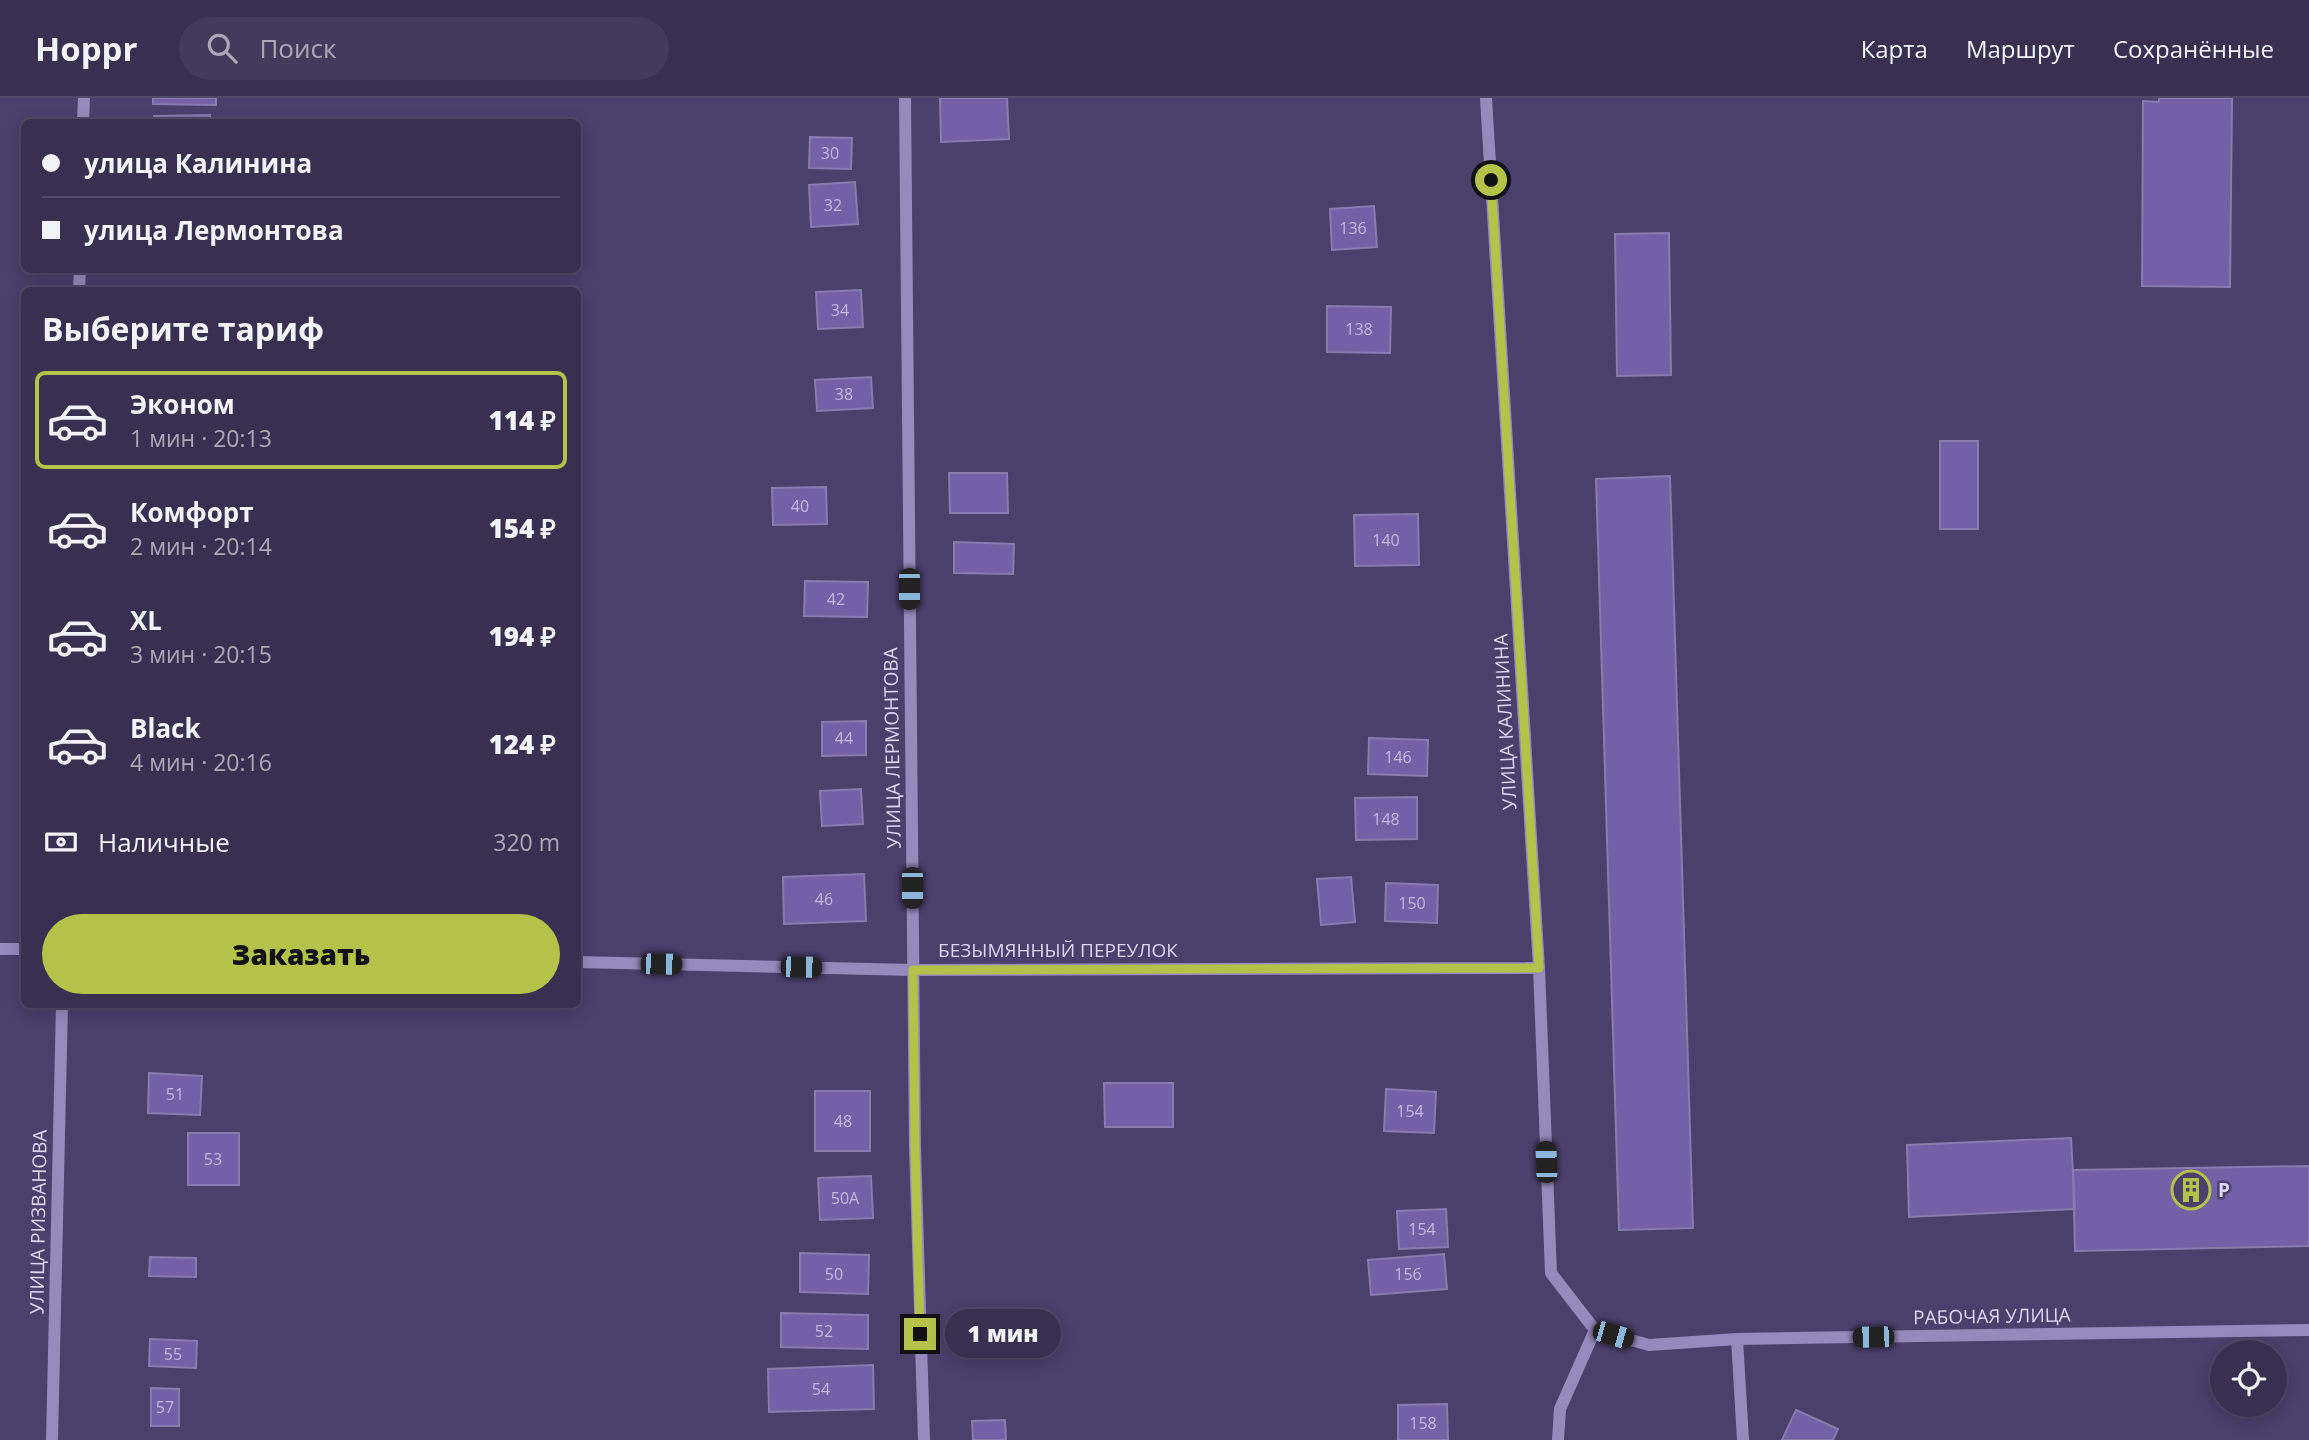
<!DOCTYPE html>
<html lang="ru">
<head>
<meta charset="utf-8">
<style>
	:root { --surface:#382f51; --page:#433b5b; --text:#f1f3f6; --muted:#aba9b7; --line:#524a68; --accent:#b4c24a }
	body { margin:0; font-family:"Open Sans",sans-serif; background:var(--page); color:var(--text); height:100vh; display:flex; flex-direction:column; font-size:26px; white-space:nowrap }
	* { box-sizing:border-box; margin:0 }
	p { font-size:23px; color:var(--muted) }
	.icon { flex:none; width:38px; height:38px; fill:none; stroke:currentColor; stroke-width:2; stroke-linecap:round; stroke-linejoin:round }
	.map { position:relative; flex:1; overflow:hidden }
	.sheet { position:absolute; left:21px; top:189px; width:560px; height:721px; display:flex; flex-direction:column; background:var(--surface); border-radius:10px; box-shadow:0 4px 18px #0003,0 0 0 2px var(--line) }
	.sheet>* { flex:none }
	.banner { position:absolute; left:21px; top:21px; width:560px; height:154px; border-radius:10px; box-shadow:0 4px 18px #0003,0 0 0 2px var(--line); display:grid; align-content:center; height:154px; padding:0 21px; background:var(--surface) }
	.controls { position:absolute; left:2210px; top:1242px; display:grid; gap:14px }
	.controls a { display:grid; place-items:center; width:77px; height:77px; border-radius:50%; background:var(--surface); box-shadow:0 4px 18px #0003,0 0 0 2px var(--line); font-size:35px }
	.end { position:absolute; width:32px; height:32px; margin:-16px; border:9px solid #b4c24a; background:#111; box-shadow:0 0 0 4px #111 }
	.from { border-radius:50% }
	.bubble { position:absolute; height:49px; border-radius:24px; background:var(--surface); box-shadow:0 4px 18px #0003,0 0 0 2px var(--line); font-size:23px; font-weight:800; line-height:49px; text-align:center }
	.car { position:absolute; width:21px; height:42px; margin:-21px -10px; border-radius:9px; box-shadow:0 0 5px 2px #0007; background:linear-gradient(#222 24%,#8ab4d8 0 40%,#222 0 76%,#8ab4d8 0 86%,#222 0) }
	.banner b { display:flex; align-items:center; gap:24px; height:66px; font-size:26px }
	.banner b+b { border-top:2px solid var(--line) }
	.banner i { width:18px; height:18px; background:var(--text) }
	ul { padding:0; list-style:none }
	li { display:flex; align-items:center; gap:21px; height:98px; margin:0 14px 10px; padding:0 7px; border:4px solid transparent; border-radius:10px }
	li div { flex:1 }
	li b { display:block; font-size:26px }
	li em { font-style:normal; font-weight:800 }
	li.selected { border-color:var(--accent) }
	li>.icon { width:63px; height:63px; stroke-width:1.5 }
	h2 { padding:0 21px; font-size:32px; line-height:84px }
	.pay { display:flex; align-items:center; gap:18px; height:77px; padding:0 21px; font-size:26px }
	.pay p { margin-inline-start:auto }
	.cta { display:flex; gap:14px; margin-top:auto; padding:14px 21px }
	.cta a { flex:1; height:80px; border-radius:42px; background:var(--accent); color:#111; font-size:28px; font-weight:800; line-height:80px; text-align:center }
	header { display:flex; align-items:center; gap:42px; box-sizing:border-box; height:98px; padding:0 35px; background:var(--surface); border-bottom:2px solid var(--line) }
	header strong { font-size:33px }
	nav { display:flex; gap:38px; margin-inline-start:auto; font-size:24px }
	.search { width:490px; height:63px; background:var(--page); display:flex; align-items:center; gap:18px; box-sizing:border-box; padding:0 24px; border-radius:38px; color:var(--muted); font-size:26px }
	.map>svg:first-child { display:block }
</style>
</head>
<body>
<header>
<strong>Hoppr</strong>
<div class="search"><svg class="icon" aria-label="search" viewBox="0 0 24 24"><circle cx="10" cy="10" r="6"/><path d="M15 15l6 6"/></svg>Поиск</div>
<nav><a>Карта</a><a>Маршрут</a><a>Сохранённые</a></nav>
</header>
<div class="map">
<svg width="2309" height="1342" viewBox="0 0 2309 1342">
	<rect width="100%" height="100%" fill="#4b3f6c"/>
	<path fill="#7360a7" stroke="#887cae" stroke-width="2" d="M153,0h63v7l-63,-1z
		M940,0h67l2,41 -68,3z
		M2159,0h73l-2,189 -88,-1 1,-185 16,1z
		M210,17v7h-56v-6z
		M810,39l42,1 -1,31 -42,-1z
		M855,84l3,42 -47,3 -2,-42z
		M1374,108l3,41 -45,3 -2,-41z
		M1669,135l2,142 -54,1 -2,-142z
		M861,192l2,37 -45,2 -2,-37z
		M1327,208l64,1 -1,46 -63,-1z
		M871,279l2,31 -56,3 -2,-31z
		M1940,343h38v88h-38z
		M949,375h58l1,40h-58z
		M1670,378l23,752 -74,2 -23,-751z
		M826,389l1,37 -54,1 -1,-37z
		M1418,416l1,51 -64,1 -1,-51z
		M954,444l60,2 -1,30 -59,-1z
		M805,483l63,1 -1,35 -63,-1z
		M866,623v34l-44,1v-34z
		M1369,640l59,2 -1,36 -59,-2z
		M861,691l2,35 -41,2 -2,-35z
		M1417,699v42l-61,1 -1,-42z
		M864,776l2,47 -82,3 -1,-47z
		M1351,779l4,45 -34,3 -4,-46z
		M1386,785l52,2 -1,38 -52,-2z
		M149,975l53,3 -2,39 -52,-2z
		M1104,985h69v44h-68z
		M1386,991l50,3 -2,41 -50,-2z
		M815,993h55v60h-55z
		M188,1035h51v52h-51z
		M2071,1040l4,71 -166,8 -2,-72z
		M2309,1068v80l-234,5 -2,-81z
		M871,1078l2,42 -53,2 -2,-42z
		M1446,1111l2,38 -49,2 -2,-38z
		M800,1155l69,2 -1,39 -68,-2z
		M1444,1156l3,35 -76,6 -3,-35z
		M150,1159l46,1v19l-47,-1z
		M781,1215l87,2v34l-87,-2z
		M150,1241l47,2 -1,27 -47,-2z
		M873,1267l1,44 -105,3 -1,-43z
		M151,1290l28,1v37h-28z
		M1447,1306l1,36h-50v-35z
		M1796,1312l42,19 -5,11h-51z
		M1005,1322l1,20h-33l-1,-19z"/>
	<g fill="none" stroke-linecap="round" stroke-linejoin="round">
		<path stroke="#968abd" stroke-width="12" d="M905,0l10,1049 9,293
			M1486,0l53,870 12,305 44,57
			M83,24l1,-24
			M79,192l1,-20
			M0,851h24
			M578,864l335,8 626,-2
			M1595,1232l54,15 88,-6 572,-9
			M1737,1241l6,101
			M52,1342l10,-436
			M1558,1342l2,-31 35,-79"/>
	</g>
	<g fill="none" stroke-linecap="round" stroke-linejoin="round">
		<path stroke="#b4c24a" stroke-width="9" d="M920,1236l-5,-187 -2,-177 626,-2 -48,-788"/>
	</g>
	<defs>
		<symbol id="building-ring" viewBox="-11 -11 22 22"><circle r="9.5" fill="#4b3f6c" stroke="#b4c24a" stroke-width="1.5"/><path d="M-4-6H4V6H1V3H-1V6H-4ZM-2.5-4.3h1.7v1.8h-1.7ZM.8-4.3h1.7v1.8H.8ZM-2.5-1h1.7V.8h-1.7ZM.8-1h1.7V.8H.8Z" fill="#b4c24a"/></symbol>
	</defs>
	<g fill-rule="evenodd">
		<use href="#building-ring" x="2169" y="1070" width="44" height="44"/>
	</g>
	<g text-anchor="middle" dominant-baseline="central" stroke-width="5" stroke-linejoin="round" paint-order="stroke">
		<g font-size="16" fill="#c2b8de">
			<text x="830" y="55">30</text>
			<text x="833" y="107">32</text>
			<text x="1353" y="130">136</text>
			<text x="840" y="212">34</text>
			<text x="1359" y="231">138</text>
			<text x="844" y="296">38</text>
			<text x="800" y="408">40</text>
			<text x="1386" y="442">140</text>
			<text x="836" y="501">42</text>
			<text x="844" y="640">44</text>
			<text x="1398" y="659">146</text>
			<text x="1386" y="721">148</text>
			<text x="824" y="801">46</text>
			<text x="1412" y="805">150</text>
			<text x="175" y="996">51</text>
			<text x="1410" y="1013">154</text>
			<text x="843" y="1023">48</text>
			<text x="213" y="1061">53</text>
			<text x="845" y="1100">50А</text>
			<text x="1422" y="1131">154</text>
			<text x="834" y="1176">50</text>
			<text x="1408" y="1176">156</text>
			<text x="824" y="1233">52</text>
			<text x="173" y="1256">55</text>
			<text x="821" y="1291">54</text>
			<text x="165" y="1309">57</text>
			<text x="1423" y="1325">158</text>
		</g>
		<g font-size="19" fill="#dcd6f1" stroke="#4b3f6c">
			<text transform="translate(1505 624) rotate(-93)">УЛИЦА КАЛИНИНА</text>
			<text transform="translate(892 650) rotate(-91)">УЛИЦА ЛЕРМОНТОВА</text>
			<text x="1058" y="852">БЕЗЫМЯННЫЙ ПЕРЕУЛОК</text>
			<text transform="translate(38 1124) rotate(-89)">УЛИЦА РИЗВАНОВА</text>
			<text transform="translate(1992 1218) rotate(-1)">РАБОЧАЯ УЛИЦА</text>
		</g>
		<g font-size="19" font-weight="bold" fill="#dcd6f1" stroke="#4b3f6c" text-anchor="start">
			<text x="2218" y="1092">Р</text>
		</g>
	</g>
</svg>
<div class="controls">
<a><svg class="icon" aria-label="locate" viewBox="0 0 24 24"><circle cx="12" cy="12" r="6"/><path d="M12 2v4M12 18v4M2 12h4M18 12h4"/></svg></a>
</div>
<i class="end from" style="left:1491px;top:82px"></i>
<i class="end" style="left:920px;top:1236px"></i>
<div class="bubble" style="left:945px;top:1211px;width:116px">1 мин</div>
<i class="car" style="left:909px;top:491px;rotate:180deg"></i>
<i class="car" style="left:912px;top:790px;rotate:180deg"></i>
<i class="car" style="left:661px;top:866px;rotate:91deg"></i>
<i class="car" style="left:801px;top:869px;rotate:91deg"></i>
<i class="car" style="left:1546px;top:1064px;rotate:358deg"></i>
<i class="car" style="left:1613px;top:1237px;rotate:106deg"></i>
<i class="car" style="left:1873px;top:1239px;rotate:269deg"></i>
<div class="banner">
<b><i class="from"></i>улица Калинина</b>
<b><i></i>улица Лермонтова</b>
</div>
<section class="sheet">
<h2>Выберите тариф</h2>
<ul>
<li class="selected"><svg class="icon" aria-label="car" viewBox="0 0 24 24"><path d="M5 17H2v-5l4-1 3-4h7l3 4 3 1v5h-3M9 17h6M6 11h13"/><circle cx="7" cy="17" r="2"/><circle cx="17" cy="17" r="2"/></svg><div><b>Эконом</b><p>1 мин · 20:13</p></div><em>114 ₽</em></li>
<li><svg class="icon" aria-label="car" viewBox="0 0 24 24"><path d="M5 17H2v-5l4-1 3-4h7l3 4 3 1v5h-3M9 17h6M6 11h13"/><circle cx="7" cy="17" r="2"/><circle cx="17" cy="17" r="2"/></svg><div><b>Комфорт</b><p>2 мин · 20:14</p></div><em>154 ₽</em></li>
<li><svg class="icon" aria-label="car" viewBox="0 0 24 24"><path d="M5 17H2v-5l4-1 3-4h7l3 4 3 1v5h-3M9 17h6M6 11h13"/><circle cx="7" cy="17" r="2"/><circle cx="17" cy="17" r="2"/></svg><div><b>XL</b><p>3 мин · 20:15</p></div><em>194 ₽</em></li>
<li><svg class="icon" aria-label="car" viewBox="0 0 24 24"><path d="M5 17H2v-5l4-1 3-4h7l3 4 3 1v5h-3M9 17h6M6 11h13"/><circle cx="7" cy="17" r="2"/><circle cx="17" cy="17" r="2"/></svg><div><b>Black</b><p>4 мин · 20:16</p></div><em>124 ₽</em></li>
</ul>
<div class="pay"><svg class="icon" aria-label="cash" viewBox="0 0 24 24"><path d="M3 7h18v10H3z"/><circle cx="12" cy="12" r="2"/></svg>Наличные<p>320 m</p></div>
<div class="cta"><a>Заказать</a></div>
</section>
</div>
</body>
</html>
